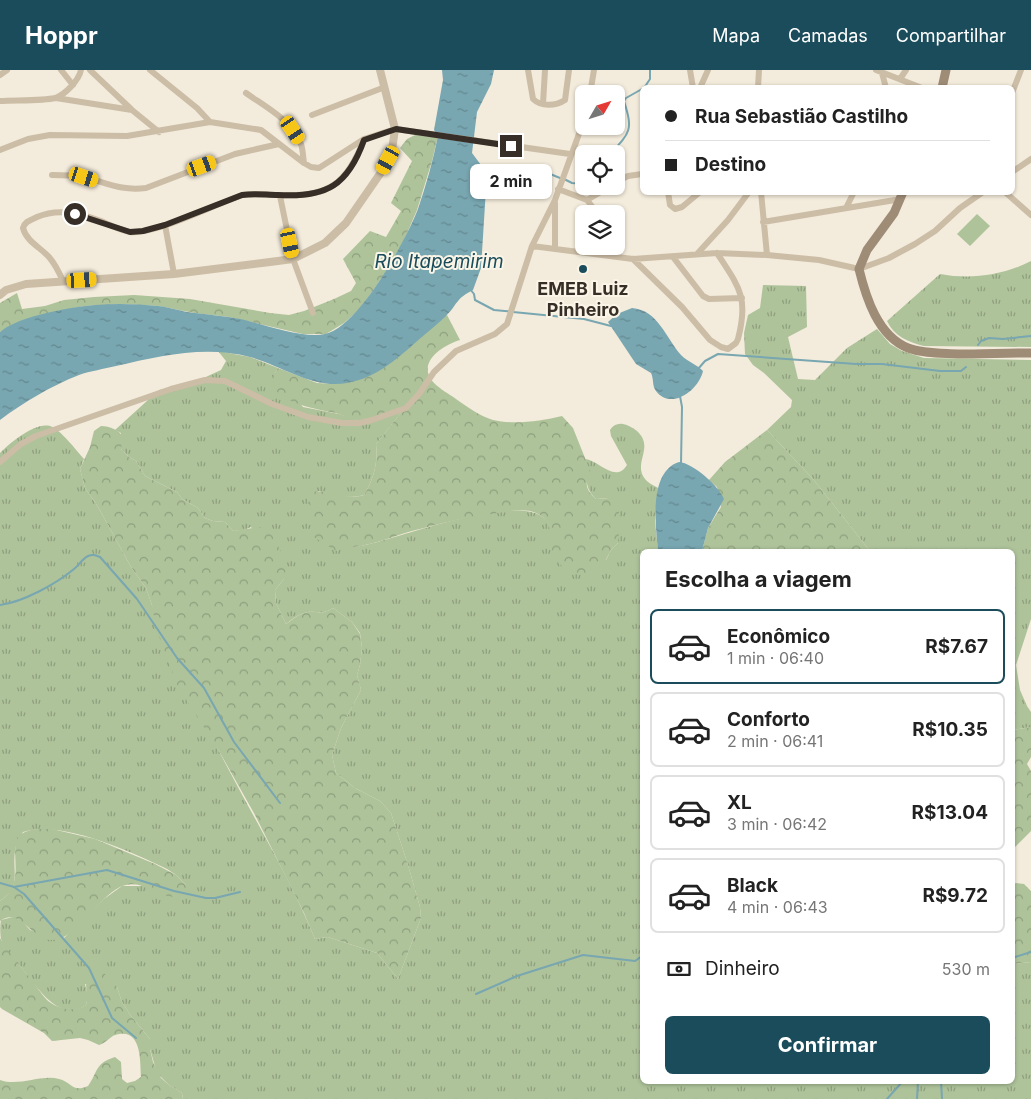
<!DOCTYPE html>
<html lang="pt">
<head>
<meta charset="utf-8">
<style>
	:root { --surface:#fff; --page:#f2f2f2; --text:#222; --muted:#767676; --line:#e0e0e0; --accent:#1b4c5b }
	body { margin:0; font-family:Inter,sans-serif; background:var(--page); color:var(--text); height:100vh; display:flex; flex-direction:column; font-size:19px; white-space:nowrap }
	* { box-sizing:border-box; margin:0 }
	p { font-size:16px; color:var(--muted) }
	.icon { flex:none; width:28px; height:28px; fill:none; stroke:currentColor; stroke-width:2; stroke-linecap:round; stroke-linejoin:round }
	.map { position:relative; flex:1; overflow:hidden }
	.sheet { position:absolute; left:640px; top:479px; width:375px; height:535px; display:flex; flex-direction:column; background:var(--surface); border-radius:8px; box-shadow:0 1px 4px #0004 }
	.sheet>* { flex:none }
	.hud { position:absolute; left:640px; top:15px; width:375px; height:110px; border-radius:8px; box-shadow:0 1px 4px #0004; display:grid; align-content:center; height:110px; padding:0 25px; background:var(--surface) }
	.needle { width:32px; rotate:51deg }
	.tools { position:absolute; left:575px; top:15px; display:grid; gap:10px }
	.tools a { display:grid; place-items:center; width:50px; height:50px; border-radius:8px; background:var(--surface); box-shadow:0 1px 4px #0004; font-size:25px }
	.end { position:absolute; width:22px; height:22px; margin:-11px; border:6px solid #372f27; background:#fff; box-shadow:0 0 0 2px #fff }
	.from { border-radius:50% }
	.bubble { position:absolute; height:35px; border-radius:8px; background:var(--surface); box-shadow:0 1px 4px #0004; font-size:16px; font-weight:700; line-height:35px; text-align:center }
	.car { position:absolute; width:15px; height:30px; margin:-15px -8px; border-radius:6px; box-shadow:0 0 4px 1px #0007; background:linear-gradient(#f5c518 24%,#345 0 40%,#f5c518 0 76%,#345 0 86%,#f5c518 0) }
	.hud b { display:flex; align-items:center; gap:18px; height:48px; font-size:19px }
	.hud b+b { border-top:1px solid var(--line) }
	.hud i { width:12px; height:12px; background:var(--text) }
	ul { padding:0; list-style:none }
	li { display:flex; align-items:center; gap:15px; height:75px; margin:0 10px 8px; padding:0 15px; border:2px solid var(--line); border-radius:8px }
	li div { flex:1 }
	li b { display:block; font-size:19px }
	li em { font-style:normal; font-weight:700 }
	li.current { border-color:var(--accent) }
	li>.icon { width:45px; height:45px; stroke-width:1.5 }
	h2 { padding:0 25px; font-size:22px; line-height:60px }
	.pay { display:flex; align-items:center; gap:12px; height:55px; padding:0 25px; font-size:19px }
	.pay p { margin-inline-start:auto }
	.primary-button { display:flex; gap:10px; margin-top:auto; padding:10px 25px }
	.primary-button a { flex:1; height:58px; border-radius:8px; background:var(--accent); color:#fff; font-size:20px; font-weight:700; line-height:58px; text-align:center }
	header { display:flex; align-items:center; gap:30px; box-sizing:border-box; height:70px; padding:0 25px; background:var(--accent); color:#fff }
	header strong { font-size:24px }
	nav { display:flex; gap:28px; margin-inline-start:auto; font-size:18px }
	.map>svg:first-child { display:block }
</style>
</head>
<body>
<header>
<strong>Hoppr</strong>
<nav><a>Mapa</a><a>Camadas</a><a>Compartilhar</a></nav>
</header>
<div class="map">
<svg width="1031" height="1029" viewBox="0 0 1031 1029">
	<defs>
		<pattern id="grass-tufts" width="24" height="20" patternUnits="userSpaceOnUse" patternTransform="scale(1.25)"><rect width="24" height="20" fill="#aec39a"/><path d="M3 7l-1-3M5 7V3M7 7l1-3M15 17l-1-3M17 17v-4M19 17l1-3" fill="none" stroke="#8e9f7e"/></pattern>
		<pattern id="forest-crowns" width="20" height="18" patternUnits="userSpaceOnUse" patternTransform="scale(1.25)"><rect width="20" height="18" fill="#aec39a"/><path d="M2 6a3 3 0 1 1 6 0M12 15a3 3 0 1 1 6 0" fill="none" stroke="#8e9f7e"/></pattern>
		<pattern id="water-ripples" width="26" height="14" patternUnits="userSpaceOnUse" patternTransform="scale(1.25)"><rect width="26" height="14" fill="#78a6b1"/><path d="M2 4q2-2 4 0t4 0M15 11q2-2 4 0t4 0" fill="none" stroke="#638890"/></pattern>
	</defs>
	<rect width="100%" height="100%" fill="#f3ebdb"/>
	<path fill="url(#grass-tufts)" d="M1031,191v86l-107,-1c-16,-4 -30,-10 -37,-25l53,-47c31,6 64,1 91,-13z
		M763,215l43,1 1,41 -19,10 10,42 17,1 32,-32 30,-19 13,15 12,7 22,7 107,2v259l-15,46 4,25 7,16 4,6v15l-18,3 -1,-179h-142l-57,-72 -46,-49 24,-23 1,-7 -28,-27 -11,-8 -8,-11 -1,-21 4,-18 12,-7z
		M218,281l32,6 28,11 -3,5 28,34 36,7 19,6 50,-16 -32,40c2,19 -2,34 -12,51 -15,4 -31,0 -46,-4l24,56c7,0 15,0 23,-2 35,-7 153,-53 180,-26 9,9 7,26 7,37l54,4 5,-10 7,-7 -10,-45 -12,1c-12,-11 -10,-25 -11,-40 14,1 30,25 42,6l-16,-29 -1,-6c3,-5 8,-7 13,-6 5,1 10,4 14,7 17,16 -2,29 6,45 3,6 10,9 15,12l-3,33 3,30h-16v530h370l1,-117 18,-2v137h-848l-1,-6 -13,-8 -12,-12 -7,-24v-10l-19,-23 -9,-14 -5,-15 -32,-3 3,12 -2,9c-27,20 -51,-21 -65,-38 -7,-8 -17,-18 -20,-28 -1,-5 -1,-14 0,-19l12,-3 9,4 8,9 34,8 40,-39 18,-13h24l24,10 16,-11 -10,-10 -9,-6c-37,-17 -103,-49 -144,-37 -3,6 -8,13 -8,19 -3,22 7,35 -15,50v-448c10,-10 35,-31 50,-27 10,3 27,25 34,33l-4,10 5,19 12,17 34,62 15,21 6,17c22,49 42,99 67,146 32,63 69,122 96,188l13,-2 49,16 21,26 23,-61 -1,-11 -12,-42 -17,-52 -11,-12 -25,-13 -19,-15 -4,-18 9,-27 20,-38 -4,-15 3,-10 2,-17 -2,-15 -8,-11 -19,-14c-14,9 -17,1 -29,5 -7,2 -13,7 -18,11l-10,-21 -1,-13 9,-11 -33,-52 -7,3 -11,1 -8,-9 -12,-1 -8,-3 -7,-10 -16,-9 -5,-7 -32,-16 -9,-15 -7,-4 -8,-8v-16l-6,-3 44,-40 38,-9 24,-11 5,-9z"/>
	<path fill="url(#forest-crowns)" d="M417,64l21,2 -6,25 -15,49 -19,44 -37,54 -17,15 -18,11h-23l-74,-17 -35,-4 -35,-7 -37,-2 -37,2 -22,4 -40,10 -23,12v-29l17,-10 5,16 23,-3 19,-6 30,-3 40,-2 56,4 80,14 19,2 15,-4 30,-12 17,-8 5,-8 -13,-24 27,-28 16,6 15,-26 -10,-8 21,-42 -12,-13 7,-9z
		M447,245l13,25c-17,5 -45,23 -26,43 6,6 15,11 22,16 11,8 24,17 37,21 21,5 48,1 69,-4l11,12 18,45c-8,10 -4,18 5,26l13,-1 9,8 2,15 -2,22 -7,7 -11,21 -8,4 -22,-1 -18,-18c-1,-15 2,-36 -16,-43 -11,-5 -26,-2 -38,0 -25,3 -50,8 -74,15 -20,4 -39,13 -59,17 -10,3 -20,1 -29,6l-27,-17 9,-12 -6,-7 -5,-22c18,-6 37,8 57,2 10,-17 14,-32 12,-51l31,-39c-10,4 -39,15 -49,15 -7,0 -15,-5 -22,-7 -19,-4 -81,-13 -58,-45l39,15 18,1z
		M101,356c9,0 18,4 22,11l-2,12 8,8 7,4 9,15 32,16 5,7 16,9 7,10 8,3 12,1 8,9 27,-4 13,9 7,14 6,18 -2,11 -9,11 1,13 10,21c6,-4 11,-9 18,-11 12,-4 15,4 29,-5l19,14 8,12 2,14 -2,17 -3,10 4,15 -20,38 -9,27 4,18 19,15 25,13 11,12 17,52 12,42 1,11 -23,61 -21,-26 -49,-16 -13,2 -11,-26 -49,-98 -36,-64 -41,-64 -22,-59 -4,-23 -6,-17 -15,-21 -34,-62 -12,-17 -5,-19 10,-22 4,-16z
		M767,360l46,49 57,72h-168l6,-23 13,-21 -4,-20 -8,-7 16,-18z
		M1031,657v30l-4,7 4,7v60l-18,18v-119z
		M52,759l43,10 60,25 21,11 10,10 2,5c-3,2 -6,5 -10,6 -18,5 -35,-20 -58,-9 -23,11 -43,53 -68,53 -20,1 -32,-34 -52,-19v-20c31,-20 2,-59 25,-69 8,-4 19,-3 27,-3z
		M1016,813l8,1 7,7v71l-18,2 -1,-80z
		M0,868c9,15 20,27 30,40 6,7 11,16 17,22 10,9 28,13 39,5 4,-17 -7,-21 10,-34l7,1 14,15 5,15 9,14 19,23v10l3,13 8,16 8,7 13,8 1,6h-183v-19c19,7 41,-6 59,-1 13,3 13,14 29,7 10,-14 7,-23 27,-29l6,5 1,17 5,4 8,-2 6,-4c-1,-15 1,-47 -22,-43 -9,1 -12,9 -20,11l-11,-5 -8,-2 -28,3 -8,-8 -42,-24 -2,-2z"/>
	<path fill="#aec39a" d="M977,144l13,12 -20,20 -13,-12z"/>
	<path fill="url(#water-ripples)" d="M442,0h52l-3,14 -14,28 -5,41 15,20 -6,95 -8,22c-18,9 -15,14 -27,26 -7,7 -15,13 -23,20 -22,19 -45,42 -76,47 -35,6 -64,-17 -97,-26 -45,-12 -90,-1 -134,9 -12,3 -26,5 -37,9 -28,11 -55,27 -79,45v-88c17,-14 50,-20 71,-24 28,-5 59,-5 87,-2 12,1 24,6 37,7 15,2 30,3 45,6 23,5 63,20 85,15 34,-7 81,-94 93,-125 8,-24 15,-48 20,-73l-4,-6 9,-50z
		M632,238c26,2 34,30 49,47 7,7 15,9 22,16 -4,19 -32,40 -47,20 -4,-5 -2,-12 -5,-18l-15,-9 -28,-42 9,-8z
		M679,392c14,1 40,24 45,37l-16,29 -6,23h-44c-2,-25 -10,-79 21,-89z"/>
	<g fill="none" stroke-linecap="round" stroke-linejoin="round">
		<path stroke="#78a6b1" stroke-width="2" d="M644,18l6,-9v-9
			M610,84c21,-22 23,-24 14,-53l2,-3 16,-9
			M480,96l53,1 27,11
			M564,109l8,4 12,1
			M470,219l4,5 1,6 19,10 90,9 27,7
			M978,275l3,-4 8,-3 14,1 28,-3
			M698,299l7,-8 13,-7 138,10h26l58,7h21l5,-4
			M680,326l2,11 -1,57
			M0,535c23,-3 56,-21 74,-36 5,-4 8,-10 14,-13 5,-2 7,-1 12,1l37,42 40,59 27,30 30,54 46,61
			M0,813l14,4 10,7 65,74 23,50 24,20
			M14,817l93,-17 67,21 32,7h9l25,-6
			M1012,888l19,-6
			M476,924l41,-18 66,-21 52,6 7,-5
			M941,1011l1,18
			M887,1029l16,-18
			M917,1029l1,-18"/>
		<path stroke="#ccbda6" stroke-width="6" d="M61,0l12,15
			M90,0l41,39
			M150,0l47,38 13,14
			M528,0l5,29c8,8 23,7 32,1l4,-30
			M690,0l3,18
			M876,0l46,18
			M882,3l4,15
			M0,5l7,-5
			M900,9l6,-9
			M700,18l8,-18
			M758,18l1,-18
			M246,23c18,13 47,28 55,51 2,6 2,13 3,19
			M1012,23l9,-23
			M590,24l4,-24
			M56,28l76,12 27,22
			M0,31c14,-1 43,0 55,-3 10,-3 24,-18 26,-28
			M543,34l2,-34
			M312,45l73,-28
			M0,80l28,-11 22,-4 77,1 83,-14 51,8 43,33 7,4 8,1 45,-29 31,-10 175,25
			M1012,102l19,-13
			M52,105c10,0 21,0 32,2 24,6 36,14 62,11l89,-34 44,-10
			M616,112l12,-6 14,-2
			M558,119l29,11 11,14
			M668,122l2,13 5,4 7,-2 18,-15
			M761,122l6,63
			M1005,122l26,23
			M280,126l13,63 20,54
			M587,130l24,-14
			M555,133v46
			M846,138l8,-16
			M763,152l138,-23
			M165,155l9,49
			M532,176l101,13 84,-6 50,2 52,5 40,9 30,-11 26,-14 20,-13 25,-23 23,-16
			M697,184l31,-34 21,-28
			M673,187l30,39 6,3 33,-1
			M633,189l49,48 28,33 11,7 7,2 8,-6 2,-4c11,-42 1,-52 -21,-86
			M63,211c-4,-9 -8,-17 -14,-24 -8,-9 -23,-16 -26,-29 2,-7 8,-8 14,-11 20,-9 44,-4 64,4 9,4 19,9 29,11 25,3 85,-28 113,-37 12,-2 23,0 35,0 49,3 69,-10 86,-56
			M0,392l21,-18 15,-8 135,-47 34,-9 20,1 47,23 36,13 34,6h18l12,-3 34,-12 13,-14 15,-22 22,-21 39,-17 12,-10 25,-78 23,-46 29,-80"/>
		<path stroke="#ccbda6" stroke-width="8" d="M0,225l6,-5 20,-6 148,-10 96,-12 23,-3 32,-16 21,-20 36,-52 10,-21 3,-21 -15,-59"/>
		<path stroke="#9f8c77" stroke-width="9" d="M942,18l4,-18
			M903,122l-9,21 -27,37 -8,19c7,29 19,67 49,79 16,6 34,5 50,6 24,0 49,-1 73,-1"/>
	</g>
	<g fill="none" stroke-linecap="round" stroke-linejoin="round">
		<path stroke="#372f27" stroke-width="6" d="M75,144l55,18 13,-1 22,-6 77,-30c13,-2 24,0 36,0 49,3 70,-10 86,-55l32,-11 115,17"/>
	</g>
	<circle fill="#1b4c5b" stroke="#faf5e7" stroke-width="2" cx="583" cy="199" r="5"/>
	<g text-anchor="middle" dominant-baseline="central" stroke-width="4" stroke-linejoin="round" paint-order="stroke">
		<g font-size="18" font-weight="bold" fill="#372f27" stroke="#faf5e7">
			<text x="583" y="218">EMEB Luiz<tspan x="583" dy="21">Pinheiro</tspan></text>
		</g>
		<g font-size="19" font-style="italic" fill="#1b4c5b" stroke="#faf5e7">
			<text x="439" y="191">Rio Itapemirim</text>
		</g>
	</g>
</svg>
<div class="tools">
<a><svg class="needle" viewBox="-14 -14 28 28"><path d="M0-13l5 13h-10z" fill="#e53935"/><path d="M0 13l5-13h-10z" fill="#767676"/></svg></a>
<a><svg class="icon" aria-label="locate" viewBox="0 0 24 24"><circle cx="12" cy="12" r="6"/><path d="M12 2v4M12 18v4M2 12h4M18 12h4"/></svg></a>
<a><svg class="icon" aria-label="layers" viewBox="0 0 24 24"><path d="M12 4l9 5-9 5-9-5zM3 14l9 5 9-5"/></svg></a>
</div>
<i class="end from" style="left:75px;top:144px"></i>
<i class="end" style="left:511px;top:76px"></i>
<div class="bubble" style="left:470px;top:94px;width:82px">2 min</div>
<i class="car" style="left:293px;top:60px;rotate:146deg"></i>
<i class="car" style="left:388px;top:90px;rotate:209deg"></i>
<i class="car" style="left:202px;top:96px;rotate:70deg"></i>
<i class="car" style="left:84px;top:107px;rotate:108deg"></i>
<i class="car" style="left:290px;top:173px;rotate:168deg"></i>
<i class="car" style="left:82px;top:210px;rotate:87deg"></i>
<div class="hud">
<b><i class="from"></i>Rua Sebastião Castilho</b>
<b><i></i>Destino</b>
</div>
<section class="sheet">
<h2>Escolha a viagem</h2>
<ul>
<li class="current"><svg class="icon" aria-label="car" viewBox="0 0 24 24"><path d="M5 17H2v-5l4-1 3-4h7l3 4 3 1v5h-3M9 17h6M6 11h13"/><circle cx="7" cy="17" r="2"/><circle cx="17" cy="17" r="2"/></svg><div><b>Econômico</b><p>1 min · 06:40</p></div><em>R$7.67</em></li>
<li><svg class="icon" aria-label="car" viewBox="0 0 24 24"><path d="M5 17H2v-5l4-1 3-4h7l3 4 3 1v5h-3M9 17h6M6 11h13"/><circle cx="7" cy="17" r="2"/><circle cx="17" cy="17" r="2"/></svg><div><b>Conforto</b><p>2 min · 06:41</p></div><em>R$10.35</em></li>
<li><svg class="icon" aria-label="car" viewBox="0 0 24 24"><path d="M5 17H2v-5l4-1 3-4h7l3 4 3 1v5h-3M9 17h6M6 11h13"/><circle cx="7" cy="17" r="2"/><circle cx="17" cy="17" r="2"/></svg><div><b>XL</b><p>3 min · 06:42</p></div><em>R$13.04</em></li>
<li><svg class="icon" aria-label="car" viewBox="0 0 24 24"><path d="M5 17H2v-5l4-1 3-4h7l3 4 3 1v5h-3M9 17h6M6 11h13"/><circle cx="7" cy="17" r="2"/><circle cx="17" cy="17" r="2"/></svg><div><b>Black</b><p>4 min · 06:43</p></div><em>R$9.72</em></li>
</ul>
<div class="pay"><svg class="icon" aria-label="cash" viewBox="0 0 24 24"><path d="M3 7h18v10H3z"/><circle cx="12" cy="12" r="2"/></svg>Dinheiro<p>530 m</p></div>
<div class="primary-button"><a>Confirmar</a></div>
</section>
</div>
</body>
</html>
